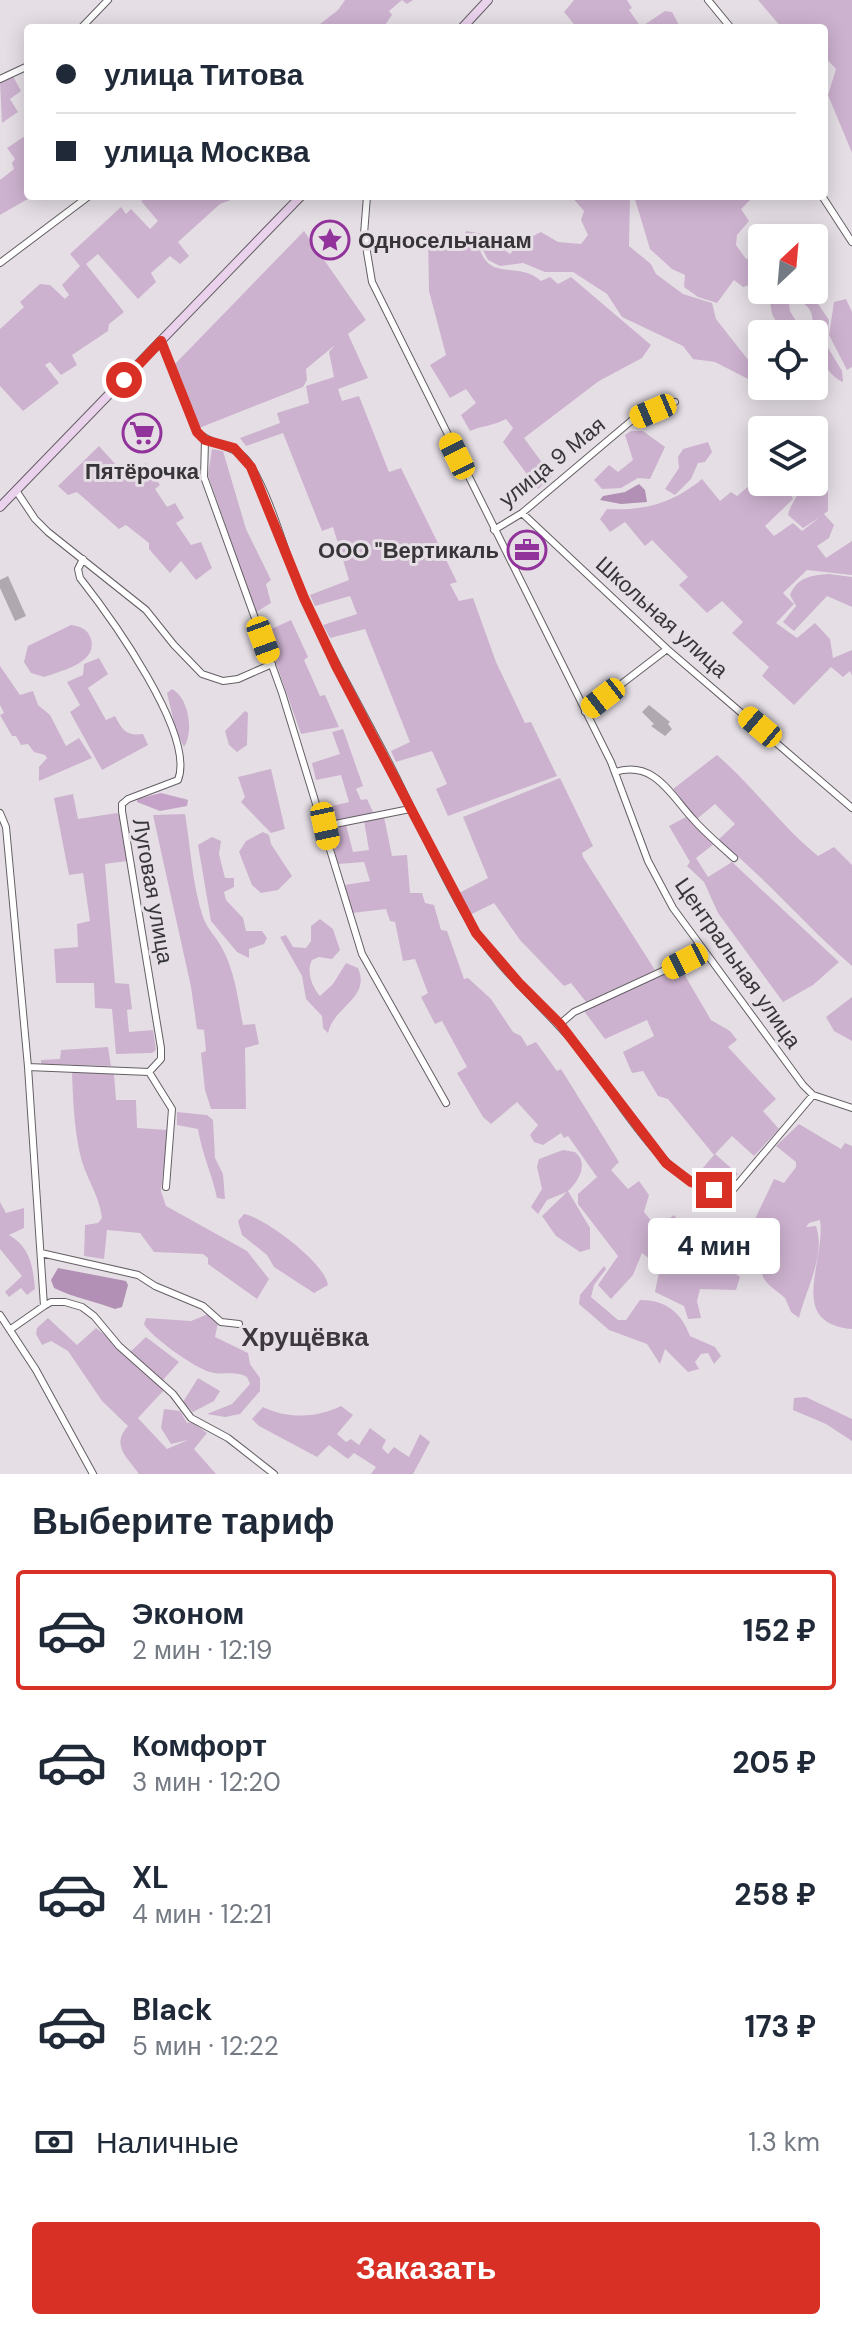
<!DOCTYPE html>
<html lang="ru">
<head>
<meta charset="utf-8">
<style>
	:root { --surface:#fff; --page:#f2f2f3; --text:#1f2937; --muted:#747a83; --line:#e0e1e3; --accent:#d93025 }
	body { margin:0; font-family:"DM Sans",sans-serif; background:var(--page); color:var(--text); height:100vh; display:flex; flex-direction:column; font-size:30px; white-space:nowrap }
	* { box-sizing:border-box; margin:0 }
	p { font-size:26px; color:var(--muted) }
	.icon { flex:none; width:44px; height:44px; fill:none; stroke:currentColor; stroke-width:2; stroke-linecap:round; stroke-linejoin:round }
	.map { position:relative; height:1474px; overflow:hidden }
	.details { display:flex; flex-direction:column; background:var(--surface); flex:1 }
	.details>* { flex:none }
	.banner { position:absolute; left:24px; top:24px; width:804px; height:176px; border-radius:8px; box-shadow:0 4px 20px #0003; display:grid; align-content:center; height:176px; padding:0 32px; background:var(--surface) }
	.needle { width:52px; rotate:26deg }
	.buttons { position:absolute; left:748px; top:224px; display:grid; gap:16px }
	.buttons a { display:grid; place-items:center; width:80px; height:80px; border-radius:8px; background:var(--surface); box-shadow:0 4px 20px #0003; font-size:40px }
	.end { position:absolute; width:36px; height:36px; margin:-18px; border:10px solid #d93025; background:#fff; box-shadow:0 0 0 4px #fff }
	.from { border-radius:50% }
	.bubble { position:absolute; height:56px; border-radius:8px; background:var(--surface); box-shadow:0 4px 20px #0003; font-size:26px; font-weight:700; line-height:56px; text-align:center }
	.car { position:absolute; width:24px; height:48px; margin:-24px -12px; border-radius:10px; box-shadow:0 0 6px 2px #0007; background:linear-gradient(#f5c518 24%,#345 0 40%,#f5c518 0 76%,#345 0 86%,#f5c518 0) }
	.banner b { display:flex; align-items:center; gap:28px; height:76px; font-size:30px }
	.banner b+b { border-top:2px solid var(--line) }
	.banner i { width:20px; height:20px; background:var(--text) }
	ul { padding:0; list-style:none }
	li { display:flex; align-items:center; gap:24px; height:120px; margin:0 16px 12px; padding:0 16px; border:4px solid transparent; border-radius:8px }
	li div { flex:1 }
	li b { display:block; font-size:30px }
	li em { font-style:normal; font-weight:700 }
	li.current { border-color:var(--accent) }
	li>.icon { width:72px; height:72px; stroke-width:1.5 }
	h2 { padding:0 32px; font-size:36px; line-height:96px }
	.pay { display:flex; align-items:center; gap:20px; height:88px; padding:0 32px; font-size:30px }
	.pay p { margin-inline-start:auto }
	.button { display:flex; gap:16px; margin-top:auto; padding:16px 32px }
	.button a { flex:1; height:92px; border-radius:8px; background:var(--accent); color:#fff; font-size:32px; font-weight:700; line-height:92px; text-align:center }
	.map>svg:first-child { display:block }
</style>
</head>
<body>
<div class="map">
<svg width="852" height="1474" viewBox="0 0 852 1474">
	<rect width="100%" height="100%" fill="#e5dfe5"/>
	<path fill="#cdb2cf" d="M345,0h68l-6,4 -5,-4 -13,11 3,4 -9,13 -11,-3 -4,3h-53l23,-18z
		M574,0h53l5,8 -3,2 12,17 24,-16 7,1 7,13 4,-1 2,4h-108l-13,-16z
		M758,0h94v153l-24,-58 8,-26 -12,-13v-28h-42z
		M13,76l8,15 -11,8 8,13 -16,11 -2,-41z
		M28,134v62h5l-33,19v-35l14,-11 -2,-6 3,-4 -8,-11z
		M148,196h93l-21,8 -42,38 11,14 -9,8 -10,-8 -19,17 5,9 -18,17 -40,-45 -12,10 38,48 -15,12 -1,7 -36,24 5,10 -16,10 -11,-13 -5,3 14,18 -36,28 -23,-25v-57l24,-22 -4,-5 20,-18 10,1 15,14 4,-4 -7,-10 18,-19 -10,-12 51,-47 5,7 5,-5 19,20 8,-8 -17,-20z
		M571,196h59l-1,50 22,18 5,10 27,20 29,9 4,16 40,51 2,5 -4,4h-6l-33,-17 -22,-3 -10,-13 -61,-29 -15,-23 -34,-22h-28l-22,-9 -23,3 -12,-6 -7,-14 -18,-7 3,-8 17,3 27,20c6,-8 22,-18 31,-22l17,10 23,2 7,-9 -7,-15 3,-9z
		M634,196h120l-13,13 8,12 -12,14 -1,10 10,14 16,-3v25l-19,6 -9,-7 -17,23 -19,-6 -14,-10 1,-12 -13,-6 -22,-20z
		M304,231l62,89 -18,14 20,44 -30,11 4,12 17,-5 30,76 12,-4 56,114 -7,2 9,17 14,-3 23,64 29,61 6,-1 26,54 -109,40 -12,-27 11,-5 -15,-33 -36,11 -5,-11 19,-9 -45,-113 -35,9 -7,-13 34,-11 -7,-18 -35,10 -5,-11 39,-15 -16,-53 -11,4 -39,-98 -37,13 -6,-8 40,-15 -3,-10 32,-10 -3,-17 28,-9 -5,-25 6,-7 -29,24 1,11 -4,7 -104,41 -24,-64z
		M428,234l19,1 6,10h16l11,5c11,31 38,11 61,31l9,-4 8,7 13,-7 80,68 -9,13 -43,23 -75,57 28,38 -14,13 -35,-47 10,-14 -7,-9c-13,7 -22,6 -36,12l-9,-16 15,-12 -10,-14 -16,9 -20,-33 16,-10 -17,-64z
		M768,290h34l12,8 15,22 -2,26 15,25 1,11c-13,-5 -27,-27 -29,-41 -3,-22 5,-35 -26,-45l2,15 10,17 -5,3 -8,-5 -5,6 -10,-18z
		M846,299l6,13v55l-5,3 -18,-35 5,-33z
		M631,431h12l22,16 -15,32 -12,-1 -17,10 -19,1 -8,-9 15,-15 9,7 15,-12 -8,-25z
		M708,442l4,10 -7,10 -7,1 -7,16 -16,16 -10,-6 14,-21 -1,-11 5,-8z
		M99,446l28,31 19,-14 14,22 -5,4 12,18 8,-4 9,15 -8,5 15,22 10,-3 11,26 -16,12 -15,-19 -11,12 -21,-24v-6l-23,-18 -7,4 -42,-37 -9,3 -10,-9z
		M212,449l11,2 23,78 25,51 -5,4 5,19 -15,9 -48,-137z
		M814,467l14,24v20l-4,3 10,11 -5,13 -12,8 9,12 26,-17v34l-45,-5 -24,23 11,11 -18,19 21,15 18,-15 15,16 3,19 19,-8v26l-2,-5 -7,6 -12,-10 -37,38 -32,-29 7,-9 -37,-34 11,-11 -21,-21 -15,12 -28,-28 9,-8 -36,-37 -7,6 -20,-24 -15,10 -10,-13 7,-10c38,2 66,-6 95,-30l18,22 11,-9 6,4 25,-21v7h23l8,17 -28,27 9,10 19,-13 9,8 18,-14 -17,11 -15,-13c2,-11 11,-18 13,-33h13z
		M829,574l23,3v30l-25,-11 -33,35 -11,-9 13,-16 -6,-11c7,-18 22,-20 39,-21z
		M291,620l17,37 -4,3 16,36 5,-1 14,32 -38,7 -36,-102z
		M71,625c9,1 17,4 20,14 7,24 -31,32 -47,38l-13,-4 -7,-11 4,-16z
		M99,658l9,16 -20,14 18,32 9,-4c8,15 11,20 28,18l5,11 -46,25 -32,-58 10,-7 -13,-23 16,-7 1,-11z
		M0,666l20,29 13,-4 5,14 12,10 16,31 13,-8 13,20 -53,23v-14l8,-9 -2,-3 -11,-3 -6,-8 -7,1 -5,-9h-4l-12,-21 4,-2 -4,-8z
		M172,689c17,9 22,43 12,58l-8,-16 -9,-38z
		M245,711l3,2 -1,32 -10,7 -8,-7 -4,-14z
		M343,729l20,57 -7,3 5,11 6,-1 7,15 -45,8 -5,-14 25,-6 -8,-27 -25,5 -4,-17 28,-9 -8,-22z
		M717,755c36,31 64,71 101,101l16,-9 18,18v101c-47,-41 -86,-88 -134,-126l17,-16 -20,-20 -18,15 -24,-30z
		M271,769l14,60 -14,4 -30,-31 4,-5 -7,-20z
		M560,778l33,68 -11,7 1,4 72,113 -69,32 -15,-19 -7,3 -44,-46 -26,-37 -24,12 -11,-22 29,-15 -25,-61z
		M73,794l5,25 39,-6 3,3 7,45 -22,3 10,119 14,1 3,25 -5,1 2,22 24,-2 3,20 -4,3 -36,1 -4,-45 -17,-1 -1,-25h-38l-2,-34 24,-2 -1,-23 13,-3 -7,-48 -14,2 -15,-77z
		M185,814c6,35 7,70 18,103 5,14 13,19 19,31 13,23 16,52 21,77l12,-1 4,20 -14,4 1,61h-35l-6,-19 -4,-37 5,-2 -2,-21 -7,-1 -6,-42 -38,-172z
		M384,817l8,39 15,-1 3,38h12l3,10 9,2 7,25 6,1 17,48 4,-1 23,21 22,33 8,4 6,10 9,-4 21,29 4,-2 58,93 -8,8 17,19 11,-8 10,14 -5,17 13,16 17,-13 21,27 45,35 -4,13 -36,-1 -3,12 4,17 -13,1 -4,-13 -29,-14 5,-25 -18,-14 -9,22 -22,24 -13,-14 20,-29 -40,-52v-10l19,-17 -29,-41 -4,2 -3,-5 -18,12 -9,-3 -4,-7 8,-10 -21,-23 -26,22 -8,-7 -26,-44 10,-6 -25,-46 -7,3 -14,-27 7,-4 -13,-34 -12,2 -8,-39 -5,-1 -4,-12 -34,4 -7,-28 25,-4 -6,-19 -26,2 -9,-35 17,-4 7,27 16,-2 -5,-29z
		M686,817l28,27 -18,14 12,19 24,-15 107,100 -26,23 -30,17 -65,-89 -14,-31 -17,-16 3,-4 -21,-36z
		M263,832l6,3 2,9 21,32 -14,14 -17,3 -9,-8 -13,-33 7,-11z
		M212,837l9,4 -2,13 6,24h9v9l-10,5 2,8 17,18 3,13h16l5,7 -3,6 -15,5v9l-12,-6 -26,-31 -13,-76z
		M320,919l13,10 7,21 -8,9 -13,-2 -7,3c-6,11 0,27 8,36l13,-12 13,-21 12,5c13,30 -24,38 -30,65l-5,-5 -1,-12 -16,-17 -4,-23 -22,-39 6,-2 7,12 13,1 5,-7v-15z
		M680,967l31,53 19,11 7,9 -9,7 48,52 -13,12 16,18 -25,27 -22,-20 -17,18 23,20 -13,12 -29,-10 18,-21 -46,-56 -10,-3 -15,-25 -11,2 -9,-21 31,-16 -7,-16 -42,19 -21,-28z
		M852,997v44l-18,-10 -8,-14z
		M108,1047l3,19 -70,-2v-4l19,-1 1,-9z
		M72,1072l42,2 2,26h20l1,28 31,2 -7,61 5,15 81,45 22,28 -12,20 -49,-35v-6l-5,-4 -49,-2 -14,-19 -33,-3 -3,29 -20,-3 1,-31 13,-2 4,-5c-3,-24 -17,-41 -22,-64 -6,-27 -7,-55 -8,-82z
		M177,1112l30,3 6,5 2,38 8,16 2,25 -8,-1c-5,-24 -15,-44 -19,-69l-21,-4z
		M799,1124l42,25 4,-6 7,3v183c-66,-6 -26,-67 -32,-109l-11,3 -3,4 10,-1c10,29 -10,63 -17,92l-8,-6 -6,-14c-25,-20 -29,-20 -15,-52l-3,2 -20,-12 27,-57 10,4 12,-16v-5l-20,-16z
		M563,1150l12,2c14,11 4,29 -7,39l22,37v21l-10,3 -24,-16 -14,-20 25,-24 -20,8 -9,14 -7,-7 11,-18 -5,-22 2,-8z
		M0,1202l6,11 18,-5v20l-15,7c21,12 24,31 26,54l-8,6 -6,-7 -12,9 -4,-5 17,-16 -22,-27z
		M244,1214c22,4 81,49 84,71l-14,8 -40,-26 -7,-12 -25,-20 -4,-14z
		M604,1266l2,3 -12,16 -3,12 27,23h8l14,-20c26,0 41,12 50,36l25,11 6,9 -7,8 -6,-11 -7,1 -6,8 4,7 -11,3 -23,-23 -5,15 -13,-20 -38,-14 -30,-26 1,-9z
		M208,1314l10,9 -3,14 33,16 2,11 10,14v13l-20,23 -15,3 -18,-3 25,-10 18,-20 -3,-7c-13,-7 -24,-1 -37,-5 -15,-4 -59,-35 -66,-48l2,-6 45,3z
		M48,1318l29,27 19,-17 9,7 59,55 -26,28 29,31 21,-9 -17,4 -10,-16 3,-19 16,2 7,12 5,-1 15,11 -13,16 22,25h-77c-13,-18 -28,-29 -11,-48l-26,-25 -34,-50 -17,-10 -9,4 -6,-11 1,-6z
		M146,1337l33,25 -17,19 -32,-29z
		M198,1378l22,13 -6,10 -21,11 -10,-10z
		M806,1397l46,22v22l-26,-17 -33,-14 1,-12z
		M341,1406l12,9 -16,19 9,8 5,-3 8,6 11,-17 16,12 -4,8 6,6 6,-7 15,10 11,-23 10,8 -17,32h-42l5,-7 -22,-14 -6,6 -19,-14 -12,12 -58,-31 -7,-7 11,-12c24,12 54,11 78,-1z"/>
	<path fill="#c5a2c8" d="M161,793l24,6 3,1 -1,6 -27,5 -23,-9v-3z"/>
	<path fill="#b28fb4" d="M639,484l6,6 2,12 -26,2 -21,-4 3,-4 22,-4z
		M58,1268l68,13 2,4 -6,22 -7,2c-21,-8 -40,-11 -61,-21l-3,-8z"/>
	<path fill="#afa9af" d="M532,538l8,10 -19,14 -7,-9z
		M8,576l18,40 -11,5 -15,-33v-8z
		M649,705l21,17 -2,2 4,5 -7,7 -14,-10 3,-2 -12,-12z"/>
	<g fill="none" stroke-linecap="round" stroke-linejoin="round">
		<defs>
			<path id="minor" d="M708,0l23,28
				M81,28l27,-28
				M0,79l28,-13
				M367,196l-3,38 8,48 239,480 37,99 25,47 130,177 10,10 39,13
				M822,196l30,46
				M0,263l89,-67
				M161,341l36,91c17,16 40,11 54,34 24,41 34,91 54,135 25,53 54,104 81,156 28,54 51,110 82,162 32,56 87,95 125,147 26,36 85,136 138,126l82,-97
				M205,440l-1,37 78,216 80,261 84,149
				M17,492l18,27 13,13 98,78 28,35 28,29 21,7 15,-2 34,-15
				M522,513l145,136 185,159
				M494,530l28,-17 109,-92 44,-19
				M83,559l-5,10 2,9c29,37 116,156 98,202l-50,19 -6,5v7l39,237v11l-12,13 23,37 -6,78
				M585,712l82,-63
				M615,772c39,-12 55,22 78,47 12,14 27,26 41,39
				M0,813l6,14 22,240 16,239 -33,23
				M325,826l85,-17
				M560,1024l14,-12 130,-60
				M28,1067l121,5
				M41,1253l97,22 17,11 48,20 18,16 18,2
				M44,1306l7,-4h14l17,5 12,9 25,30 54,48 18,24 37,20 46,36
				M0,1315l36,55 57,104"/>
			<path id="secondary" d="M462,28l26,-28
				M0,507l301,-311"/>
		</defs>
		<use href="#minor" stroke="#645f64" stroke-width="8"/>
		<use href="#secondary" stroke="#645f64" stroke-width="10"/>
		<use href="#minor" stroke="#fff" stroke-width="6"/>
		<use href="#secondary" stroke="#ead1ec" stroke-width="8"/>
	</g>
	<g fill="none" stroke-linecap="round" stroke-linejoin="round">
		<path stroke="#d93025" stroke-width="10" d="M124,380l37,-39 36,91 8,8 29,8 17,19 53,131 33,70 139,265 43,50 41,41 106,139 25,19 23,8"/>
	</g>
	<defs>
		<symbol id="sight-ring" viewBox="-11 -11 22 22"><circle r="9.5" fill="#e5dfe5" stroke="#92339b" stroke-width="1.5"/><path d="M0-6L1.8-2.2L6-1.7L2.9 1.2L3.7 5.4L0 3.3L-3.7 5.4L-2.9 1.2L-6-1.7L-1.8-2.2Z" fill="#92339b"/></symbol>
		<symbol id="supermarket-ring" viewBox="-11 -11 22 22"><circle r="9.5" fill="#e5dfe5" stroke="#92339b" stroke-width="1.5"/><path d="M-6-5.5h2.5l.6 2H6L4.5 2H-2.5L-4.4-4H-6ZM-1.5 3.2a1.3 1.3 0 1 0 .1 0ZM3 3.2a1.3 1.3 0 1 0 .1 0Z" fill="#92339b"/></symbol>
		<symbol id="office-ring" viewBox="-11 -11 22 22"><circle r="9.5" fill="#e5dfe5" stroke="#92339b" stroke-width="1.5"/><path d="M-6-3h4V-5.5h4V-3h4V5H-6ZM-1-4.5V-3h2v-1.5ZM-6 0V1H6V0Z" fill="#92339b"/></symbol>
	</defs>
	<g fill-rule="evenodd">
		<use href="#sight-ring" x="308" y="218" width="44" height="44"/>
		<use href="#supermarket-ring" x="120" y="411" width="44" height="44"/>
		<use href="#office-ring" x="505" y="528" width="44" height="44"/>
	</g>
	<g text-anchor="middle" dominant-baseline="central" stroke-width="6" stroke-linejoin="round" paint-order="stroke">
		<g font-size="22" font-weight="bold" fill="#373537" stroke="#e5dfe5" text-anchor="start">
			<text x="358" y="240">Односельчанам</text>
			<text x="142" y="471" text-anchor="middle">Пятёрочка</text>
			<text x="499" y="550" text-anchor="end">ООО "Вертикаль</text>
		</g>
		<g font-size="22" fill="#373537" stroke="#e5dfe5">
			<text transform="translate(552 462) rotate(-39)">улица 9 Мая</text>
			<text transform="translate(662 617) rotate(42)">Школьная улица</text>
			<text transform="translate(153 891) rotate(80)">Луговая улица</text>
			<text transform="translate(738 963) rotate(55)">Центральная улица</text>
		</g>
		<g font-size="26" font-weight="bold" fill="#3c383d" stroke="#e5dfe5">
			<text x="305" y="1337">Хрущёвка</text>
		</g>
	</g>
</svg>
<div class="buttons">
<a><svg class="needle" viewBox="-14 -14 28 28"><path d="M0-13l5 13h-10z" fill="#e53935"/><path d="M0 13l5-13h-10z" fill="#747a83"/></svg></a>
<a><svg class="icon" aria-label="locate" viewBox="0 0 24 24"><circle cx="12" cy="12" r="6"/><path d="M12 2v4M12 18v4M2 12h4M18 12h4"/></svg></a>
<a><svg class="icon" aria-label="layers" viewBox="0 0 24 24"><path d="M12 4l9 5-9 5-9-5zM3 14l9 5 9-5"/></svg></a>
</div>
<i class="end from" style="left:124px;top:380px"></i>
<i class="end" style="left:714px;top:1190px"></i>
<div class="bubble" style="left:648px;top:1218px;width:132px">4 мин</div>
<i class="car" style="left:653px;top:411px;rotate:247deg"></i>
<i class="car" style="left:457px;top:456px;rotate:334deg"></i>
<i class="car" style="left:263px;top:640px;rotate:160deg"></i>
<i class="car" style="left:603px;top:698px;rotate:232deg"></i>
<i class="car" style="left:760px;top:727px;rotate:310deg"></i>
<i class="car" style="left:325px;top:826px;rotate:168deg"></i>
<i class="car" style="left:685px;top:961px;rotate:243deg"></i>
<div class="banner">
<b><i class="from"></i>улица Титова</b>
<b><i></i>улица Москва</b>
</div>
</div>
<section class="details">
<h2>Выберите тариф</h2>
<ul>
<li class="current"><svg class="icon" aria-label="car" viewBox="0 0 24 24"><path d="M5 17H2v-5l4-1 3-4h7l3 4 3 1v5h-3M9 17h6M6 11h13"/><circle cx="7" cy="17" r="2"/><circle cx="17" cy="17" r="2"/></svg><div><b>Эконом</b><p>2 мин · 12:19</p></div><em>152 ₽</em></li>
<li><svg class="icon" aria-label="car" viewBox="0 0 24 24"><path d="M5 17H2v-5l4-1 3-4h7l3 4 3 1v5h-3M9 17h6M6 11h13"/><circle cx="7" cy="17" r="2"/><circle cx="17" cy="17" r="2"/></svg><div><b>Комфорт</b><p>3 мин · 12:20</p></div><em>205 ₽</em></li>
<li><svg class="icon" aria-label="car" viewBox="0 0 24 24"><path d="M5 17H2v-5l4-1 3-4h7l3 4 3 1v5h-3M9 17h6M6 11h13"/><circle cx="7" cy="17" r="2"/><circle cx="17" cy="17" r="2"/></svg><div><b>XL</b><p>4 мин · 12:21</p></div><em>258 ₽</em></li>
<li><svg class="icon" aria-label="car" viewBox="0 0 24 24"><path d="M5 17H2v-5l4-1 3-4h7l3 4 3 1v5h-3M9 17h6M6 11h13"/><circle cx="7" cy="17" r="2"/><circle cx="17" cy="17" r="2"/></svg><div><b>Black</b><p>5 мин · 12:22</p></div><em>173 ₽</em></li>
</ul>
<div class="pay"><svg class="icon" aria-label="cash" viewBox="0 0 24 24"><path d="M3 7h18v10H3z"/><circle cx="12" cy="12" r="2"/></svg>Наличные<p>1.3 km</p></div>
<div class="button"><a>Заказать</a></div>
</section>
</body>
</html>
